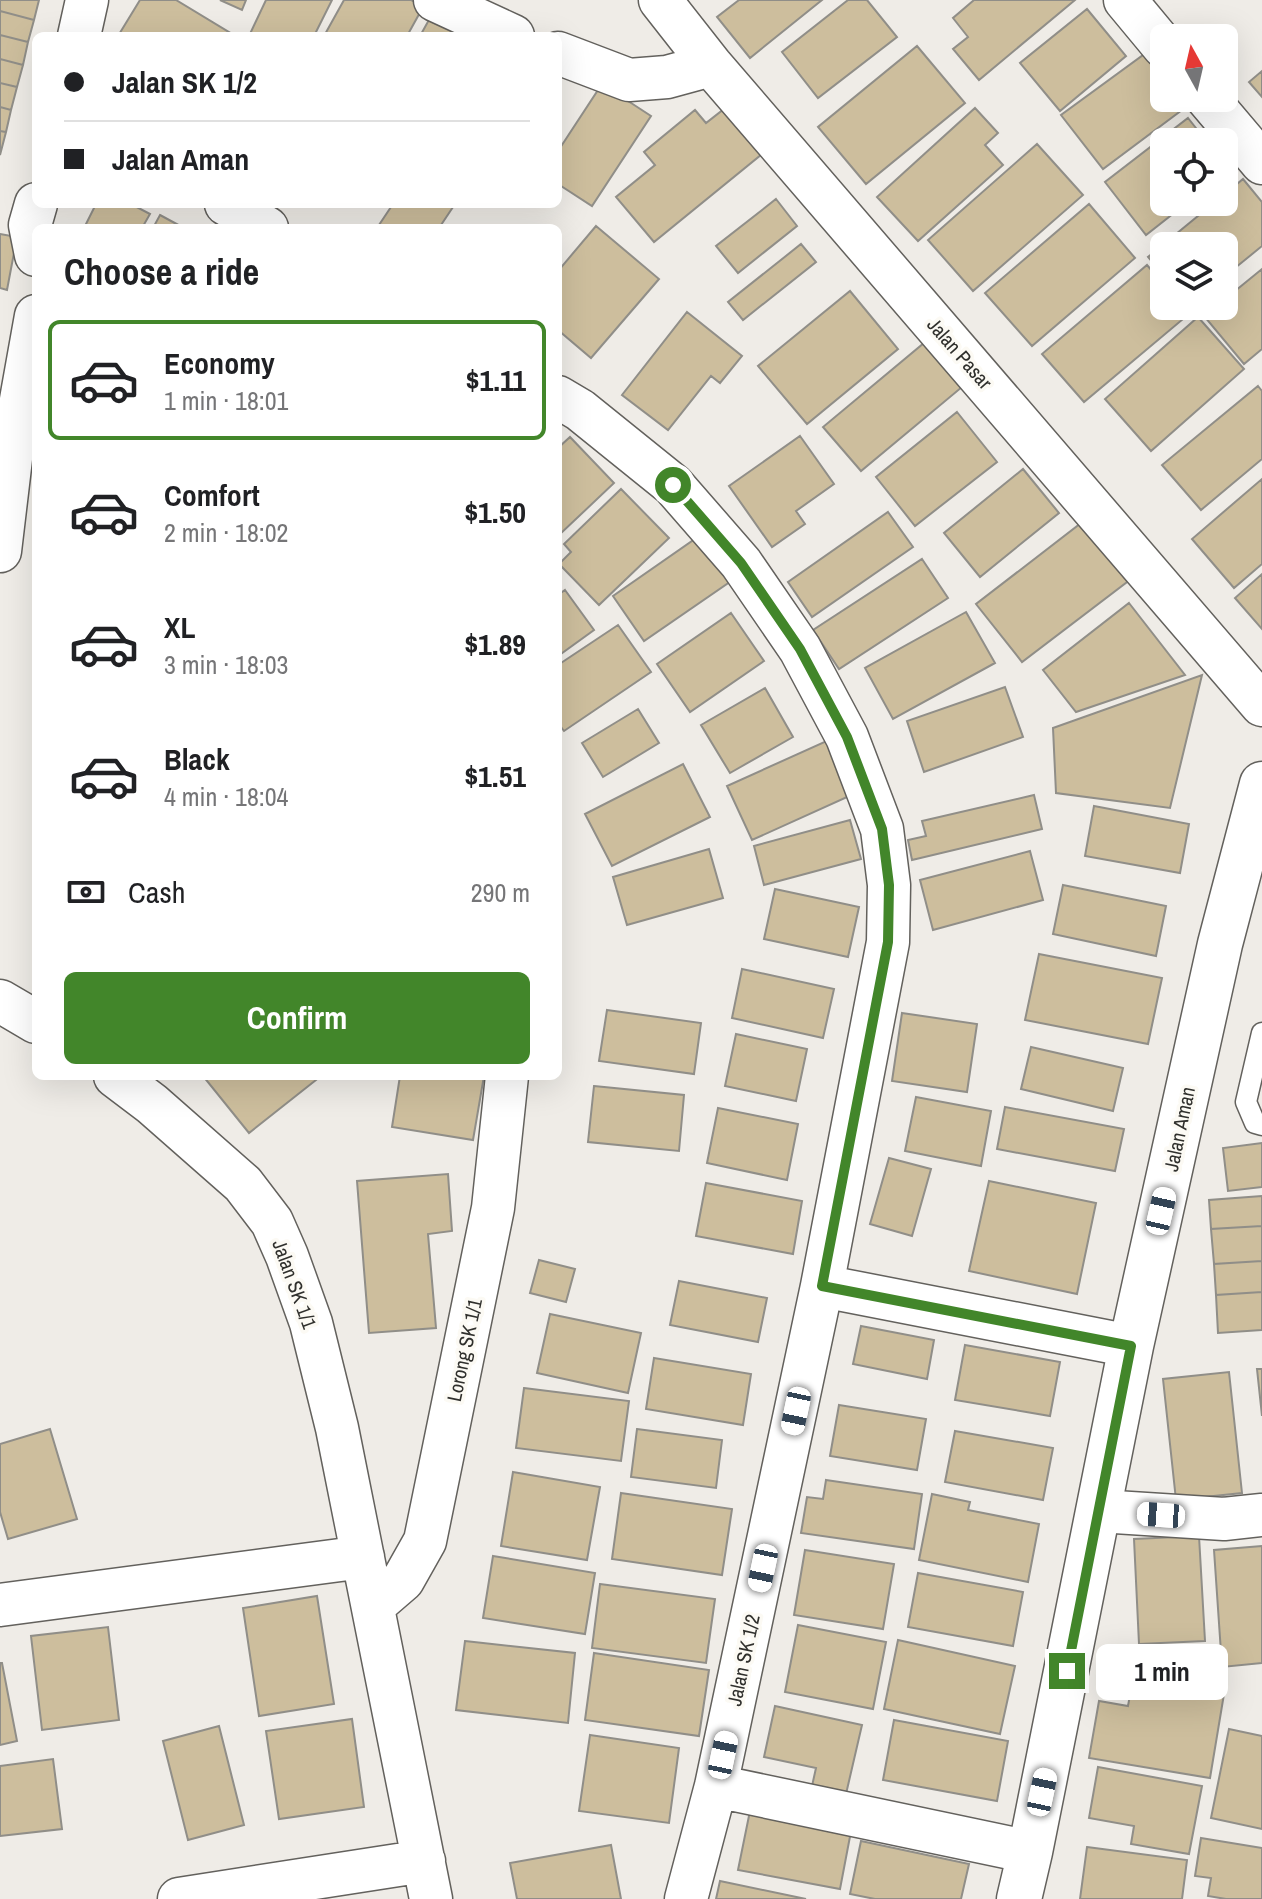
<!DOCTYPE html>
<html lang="en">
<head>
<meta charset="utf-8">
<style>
	:root { --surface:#fff; --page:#f2f2f2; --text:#202124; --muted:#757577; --line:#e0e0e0; --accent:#42862a }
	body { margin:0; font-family:"Archivo Narrow",sans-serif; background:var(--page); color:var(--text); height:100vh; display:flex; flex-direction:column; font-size:30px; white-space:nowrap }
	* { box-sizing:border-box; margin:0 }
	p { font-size:26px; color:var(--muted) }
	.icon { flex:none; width:44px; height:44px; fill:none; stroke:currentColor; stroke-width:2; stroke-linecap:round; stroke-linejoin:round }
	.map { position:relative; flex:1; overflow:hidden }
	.side { position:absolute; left:32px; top:224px; width:530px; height:856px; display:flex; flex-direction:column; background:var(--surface); border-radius:12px; box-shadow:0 8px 32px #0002 }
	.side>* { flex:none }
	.guide { position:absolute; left:32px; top:32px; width:530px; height:176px; border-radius:12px; box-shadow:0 8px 32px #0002; display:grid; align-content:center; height:176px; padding:0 32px; background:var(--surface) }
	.needle { width:52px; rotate:352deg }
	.buttons { position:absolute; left:1150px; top:24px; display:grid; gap:16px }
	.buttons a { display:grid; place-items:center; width:88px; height:88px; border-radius:12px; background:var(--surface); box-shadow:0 8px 32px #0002; font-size:40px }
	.end { position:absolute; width:36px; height:36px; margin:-18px; border:10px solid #42862a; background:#fff; box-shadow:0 0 0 4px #fff }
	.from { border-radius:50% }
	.bubble { position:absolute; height:56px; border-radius:12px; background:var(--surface); box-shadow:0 8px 32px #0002; font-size:26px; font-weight:700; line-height:56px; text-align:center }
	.car { position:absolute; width:24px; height:48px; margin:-24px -12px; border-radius:10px; box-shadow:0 0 6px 2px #0007; background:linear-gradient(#fff 24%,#345 0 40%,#fff 0 76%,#345 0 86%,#fff 0) }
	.guide b { display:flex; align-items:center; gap:28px; height:76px; font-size:30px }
	.guide b+b { border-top:2px solid var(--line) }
	.guide i { width:20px; height:20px; background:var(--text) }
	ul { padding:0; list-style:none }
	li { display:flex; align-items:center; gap:24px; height:120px; margin:0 16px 12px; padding:0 16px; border:4px solid transparent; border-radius:12px }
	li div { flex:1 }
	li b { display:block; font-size:30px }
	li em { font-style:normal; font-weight:700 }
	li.active { border-color:var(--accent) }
	li>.icon { width:72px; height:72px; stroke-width:1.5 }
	h2 { padding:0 32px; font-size:36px; line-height:96px }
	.pay { display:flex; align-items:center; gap:20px; height:88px; padding:0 32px; font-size:30px }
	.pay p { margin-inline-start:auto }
	.primary-button { display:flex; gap:16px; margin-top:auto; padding:16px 32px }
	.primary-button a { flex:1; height:92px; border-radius:12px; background:var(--accent); color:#fff; font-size:32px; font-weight:700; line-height:92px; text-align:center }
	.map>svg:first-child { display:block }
</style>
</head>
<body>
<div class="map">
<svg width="1262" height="1899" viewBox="0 0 1262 1899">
	<rect width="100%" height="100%" fill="#efece7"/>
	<path fill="#cdbe9d" stroke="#908e88" stroke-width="2" d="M0,0h39l-5,20 -34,-9z
		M140,0h36l56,34 -1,2h-113z
		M220,0h26l-4,10z
		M266,0h66l-18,36h-65z
		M344,0h67l12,7 -16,29h-83z
		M739,0h83l-72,58 -33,-41z
		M848,0h19l30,37 -79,61 -36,-46z
		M974,0h101l-96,80 -26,-31 15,-12 -15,-19z
		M1087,9l39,47 -66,55 -40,-48z
		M0,11l34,9 -6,22 -28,-7z
		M430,18l34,18h-44z
		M0,35l28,7 -5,23 -23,-6z
		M917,46l48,57 -99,81 -48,-57z
		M1150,50l14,19v29h22l4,6 -87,65 -42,-54z
		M0,59l23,6 -6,22 -17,-4z
		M1262,71v26l-13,-15z
		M0,83l17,4 -6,23 -11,-3z
		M602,84l49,32 -59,90 -34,-22v-33z
		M0,107l11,3 -5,22 -6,-1z
		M975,108l23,25 -13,12 18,20 -85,76 -41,-44z
		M724,109l38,45 -108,88 -38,-45 39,-32 -11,-13 51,-42 11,13z
		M1188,118l19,24h-43v60h24l-42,33 -41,-53z
		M0,131l6,1 -6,23z
		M1037,144l46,51 -110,96 -45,-51z
		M1243,179l19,23v44l-38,31v-31h-60v30l-16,-19 67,-55h9v-7z
		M776,199l21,27 -59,47 -22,-27z
		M96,204h35l19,10 -8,14h-58z
		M393,204h62l-16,24h-62z
		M1089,204l46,54 -103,88 -47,-53z
		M160,215l24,13h-31z
		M596,226l63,53 -68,79 -33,-28v-59z
		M0,234l17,3 -10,53 -7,-2z
		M801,244l15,18 -73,58 -15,-18z
		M1147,265l17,20v21h18l7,8 -105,88 -42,-48z
		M1262,269v80l-18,15 -40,-48 13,-10h7v-6z
		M850,291l48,58 -91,75 -49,-58z
		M687,312l55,44 -22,27 -9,-7 -43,54 -46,-35z
		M1198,317l46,52 -93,82 -46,-52z
		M924,343l38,44 -101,84 -38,-44z
		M1258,386l4,5v68l-61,51 -39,-45z
		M957,412l40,50 -82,64 -39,-49z
		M800,436l34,48 -38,27 9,13 -33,23 -43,-61z
		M570,437l44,46 -56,53v-88z
		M1023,469l36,44 -79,64 -36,-44z
		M1262,479v85l-28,24 -42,-49z
		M621,489l48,49 -70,67 -40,-41 12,-12 -7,-8z
		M888,512l25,35 -101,70 -24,-35z
		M1085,520l46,59 -109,83 -46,-58z
		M705,532l32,45 -93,64 -31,-45z
		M922,559l26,39 -109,71 -26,-39z
		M1262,574v55l-27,-31z
		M565,590l29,40 -36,26v-61z
		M1129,603l56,72 -109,37 -33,-42z
		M966,612l29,51 -102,56 -28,-51z
		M731,613l33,48 -74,51 -33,-48z
		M618,625l33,47 -87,59 -6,-8v-58z
		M1202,675l-32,133 -114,-15 -3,-65z
		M1005,687l18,50 -99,35 -17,-51z
		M765,688l28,49 -63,36 -29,-48z
		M638,709l21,34 -56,34 -21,-34z
		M831,739l25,54 -104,47 -25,-54z
		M683,764l27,53 -98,49 -27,-52z
		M1034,795l8,34 -130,31 -4,-20 18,-4 -4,-15z
		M1094,806l95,18 -9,49 -95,-17z
		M850,820l11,39 -97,26 -10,-39z
		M709,849l14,49 -96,27 -14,-48z
		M1030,851l13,49 -110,30 -13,-50z
		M1063,885l103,21 -10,50 -103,-22z
		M775,889l84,18 -11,50 -84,-18z
		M1039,954l123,24 -14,66 -123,-24z
		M742,969l92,20 -11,49 -91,-20z
		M607,1010l94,13 -7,51 -95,-13z
		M902,1013l75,11 -10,68 -75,-11z
		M736,1034l71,15 -11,52 -71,-15z
		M1031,1047l92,21 -10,43 -92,-22z
		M203,1076h118l-72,57z
		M400,1076h84l-11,64 -81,-13z
		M594,1086l90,9 -5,56 -91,-9z
		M916,1097l75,14 -10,55 -76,-15z
		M1005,1107l119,22 -9,42 -118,-22z
		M718,1108l80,16 -11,56 -80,-17z
		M1262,1143v44l-34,4 -5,-43z
		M889,1158l42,11 -19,67 -42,-12z
		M448,1174l4,57 -24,3 8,94 -67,5 -12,-152z
		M989,1181l107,22 -19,91 -108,-23z
		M706,1183l96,18 -9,53 -97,-18z
		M1262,1196v30l-51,3 -2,-29z
		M1262,1226v35l-48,3 -3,-35z
		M539,1260l36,9 -9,33 -36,-9z
		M1262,1261v31l-46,3 -2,-31z
		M679,1281l88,17 -9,44 -88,-17z
		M1262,1292v38l-44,3 -2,-38z
		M550,1314l91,19 -13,60 -91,-20z
		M861,1326l73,14 -7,39 -74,-15z
		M965,1345l95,17 -10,54 -95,-16z
		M654,1358l97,16 -8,51 -97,-16z
		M1257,1369h5v47z
		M1229,1372l13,121 -66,7 -13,-121z
		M524,1388l105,13 -8,60 -105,-13z
		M839,1405l87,14 -9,51 -87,-14z
		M50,1429l27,90 -69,20 -8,-27v-68z
		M637,1429l85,11 -6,48 -85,-11z
		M955,1431l98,17 -10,52 -98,-18z
		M513,1472l87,15 -13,73 -86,-14z
		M826,1480l96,14 -8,55 -113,-16 6,-36 16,2z
		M621,1493l111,16 -10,66 -110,-16z
		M932,1494l38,8 -2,8 71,14 -11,58 -109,-22z
		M1199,1536l6,105 -66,3 -5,-105z
		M1262,1546v117l-40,4 -8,-117z
		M805,1550l89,14 -11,65 -89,-14z
		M493,1556l102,17 -10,61 -102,-16z
		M918,1573l105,19 -10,54 -105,-19z
		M600,1584l115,15 -9,64 -114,-15z
		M317,1596l17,108 -75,12 -16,-108z
		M798,1625l88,17 -13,67 -88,-17z
		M108,1627l11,93 -77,10 -11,-94z
		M898,1640l117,26 -15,68 -116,-25z
		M465,1641l110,12 -7,70 -112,-13z
		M594,1653l115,17 -10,66 -114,-16z
		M0,1663h2l15,78 -17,4z
		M1134,1673l91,15 -15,90 -121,-20 10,-57 29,5z
		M775,1706l87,19 -16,69 -34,-8 4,-18 -52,-11z
		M352,1719l12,88 -85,12 -13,-88z
		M894,1720l114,21 -11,60 -114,-21z
		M219,1726l25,99 -56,15 -25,-99z
		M1229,1729l33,7v93l-51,-11z
		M590,1735l89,13 -10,75 -90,-12z
		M53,1759l9,70 -62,7v-70z
		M1098,1767l104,19 -13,68 -58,-10 3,-18 -45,-8z
		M751,1806l101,20 -12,63 -102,-19z
		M1201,1838l61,10v51h-36l-18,-3 3,-18 -16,-2z
		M861,1841l108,23 -8,35h-86l-25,-5z
		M611,1845l10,54h-104l-7,-36z
		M1087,1847l100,13 -5,39h-102z
		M720,1881l86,18h-90z"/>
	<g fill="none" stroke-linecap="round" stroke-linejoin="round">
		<defs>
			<path id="service" d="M1262,1033l-16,69 9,21 7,2"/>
			<path id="minor" d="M435,0l78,36
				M660,0l51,65 551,640
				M1125,0l39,47
				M79,36l8,-36
				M558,53l71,27 38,-3 44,-12
				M1207,98l55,65
				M226,204l41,24
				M36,255l-6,-30 6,-21
				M558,397l22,13 93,75 68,78 59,86 47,88 35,92 7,56 -1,57 -66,344 -106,500 -30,113
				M0,551l12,-101 24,-134
				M0,1001l36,21
				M115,1076l37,28 91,80 29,38 15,34 24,67 26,105 94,471
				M822,1286l309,60
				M1099,1511l125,8 38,-4
				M0,1605l363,-48
				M374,1605l29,-25 22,-39 68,-333 14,-132
				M716,1786l314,66
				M179,1899l245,-38"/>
			<path id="tertiary" d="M1019,1899l11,-47 101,-506 89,-402 42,-160"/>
		</defs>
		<use href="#service" stroke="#63615d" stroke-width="23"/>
		<use href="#minor" stroke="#63615d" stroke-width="45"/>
		<use href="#tertiary" stroke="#63615d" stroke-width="47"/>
		<use href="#service" stroke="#fff" stroke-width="20"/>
		<use href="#minor" stroke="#fff" stroke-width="42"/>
		<use href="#tertiary" stroke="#fff" stroke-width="44"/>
	</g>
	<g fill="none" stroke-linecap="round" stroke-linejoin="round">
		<path stroke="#42862a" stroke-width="10" d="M673,485l68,78 59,86 47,88 35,92 7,56 -1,57 -66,344 309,60 -64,325"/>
	</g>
	<g text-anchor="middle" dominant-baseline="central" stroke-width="7" stroke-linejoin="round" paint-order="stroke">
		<g font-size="20" fill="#30302d" stroke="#fcfaf4">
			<text transform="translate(960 353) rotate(49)">Jalan Pasar</text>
			<text transform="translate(1179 1129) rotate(-78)">Jalan Aman</text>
			<text transform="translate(295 1284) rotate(70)">Jalan SK 1/1</text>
			<text transform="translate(464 1350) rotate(-78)">Lorong SK 1/1</text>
			<text transform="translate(743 1660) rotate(-78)">Jalan SK 1/2</text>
		</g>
	</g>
</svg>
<div class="buttons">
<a><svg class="needle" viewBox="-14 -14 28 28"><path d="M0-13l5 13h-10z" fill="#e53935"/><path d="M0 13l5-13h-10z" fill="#757577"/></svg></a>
<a><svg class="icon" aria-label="locate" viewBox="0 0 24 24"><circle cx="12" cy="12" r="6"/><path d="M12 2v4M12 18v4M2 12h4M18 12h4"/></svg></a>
<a><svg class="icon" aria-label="layers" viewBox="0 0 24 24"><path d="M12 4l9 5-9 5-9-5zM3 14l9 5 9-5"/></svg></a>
</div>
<i class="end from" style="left:673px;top:485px"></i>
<i class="end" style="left:1067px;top:1671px"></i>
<div class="bubble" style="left:1096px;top:1644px;width:132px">1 min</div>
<i class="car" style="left:1161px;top:1211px;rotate:13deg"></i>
<i class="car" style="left:796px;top:1411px;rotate:192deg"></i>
<i class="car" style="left:1161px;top:1515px;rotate:274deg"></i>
<i class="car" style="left:763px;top:1568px;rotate:192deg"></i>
<i class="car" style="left:723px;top:1755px;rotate:12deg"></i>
<i class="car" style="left:1042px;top:1792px;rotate:12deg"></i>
<div class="guide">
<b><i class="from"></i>Jalan SK 1/2</b>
<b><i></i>Jalan Aman</b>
</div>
<section class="side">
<h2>Choose a ride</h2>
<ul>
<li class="active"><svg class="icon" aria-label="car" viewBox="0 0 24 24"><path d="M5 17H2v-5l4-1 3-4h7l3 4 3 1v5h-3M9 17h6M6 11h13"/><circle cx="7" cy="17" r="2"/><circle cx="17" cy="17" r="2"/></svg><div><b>Economy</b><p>1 min · 18:01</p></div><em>$1.11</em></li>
<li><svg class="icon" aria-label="car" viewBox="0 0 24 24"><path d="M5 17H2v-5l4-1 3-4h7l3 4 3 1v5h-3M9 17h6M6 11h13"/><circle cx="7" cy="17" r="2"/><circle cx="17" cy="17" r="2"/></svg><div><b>Comfort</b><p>2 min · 18:02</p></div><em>$1.50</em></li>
<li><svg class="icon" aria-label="car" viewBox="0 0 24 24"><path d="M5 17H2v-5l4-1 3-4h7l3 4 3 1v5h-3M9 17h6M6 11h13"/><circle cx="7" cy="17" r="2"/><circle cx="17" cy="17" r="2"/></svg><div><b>XL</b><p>3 min · 18:03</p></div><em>$1.89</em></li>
<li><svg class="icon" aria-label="car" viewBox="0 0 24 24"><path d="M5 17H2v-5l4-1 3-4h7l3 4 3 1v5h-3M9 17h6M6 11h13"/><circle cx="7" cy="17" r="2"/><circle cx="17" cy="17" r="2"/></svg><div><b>Black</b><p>4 min · 18:04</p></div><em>$1.51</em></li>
</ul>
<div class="pay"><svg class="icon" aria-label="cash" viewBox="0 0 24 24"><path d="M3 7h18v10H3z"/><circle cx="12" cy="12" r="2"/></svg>Cash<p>290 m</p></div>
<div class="primary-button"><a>Confirm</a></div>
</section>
</div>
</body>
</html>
